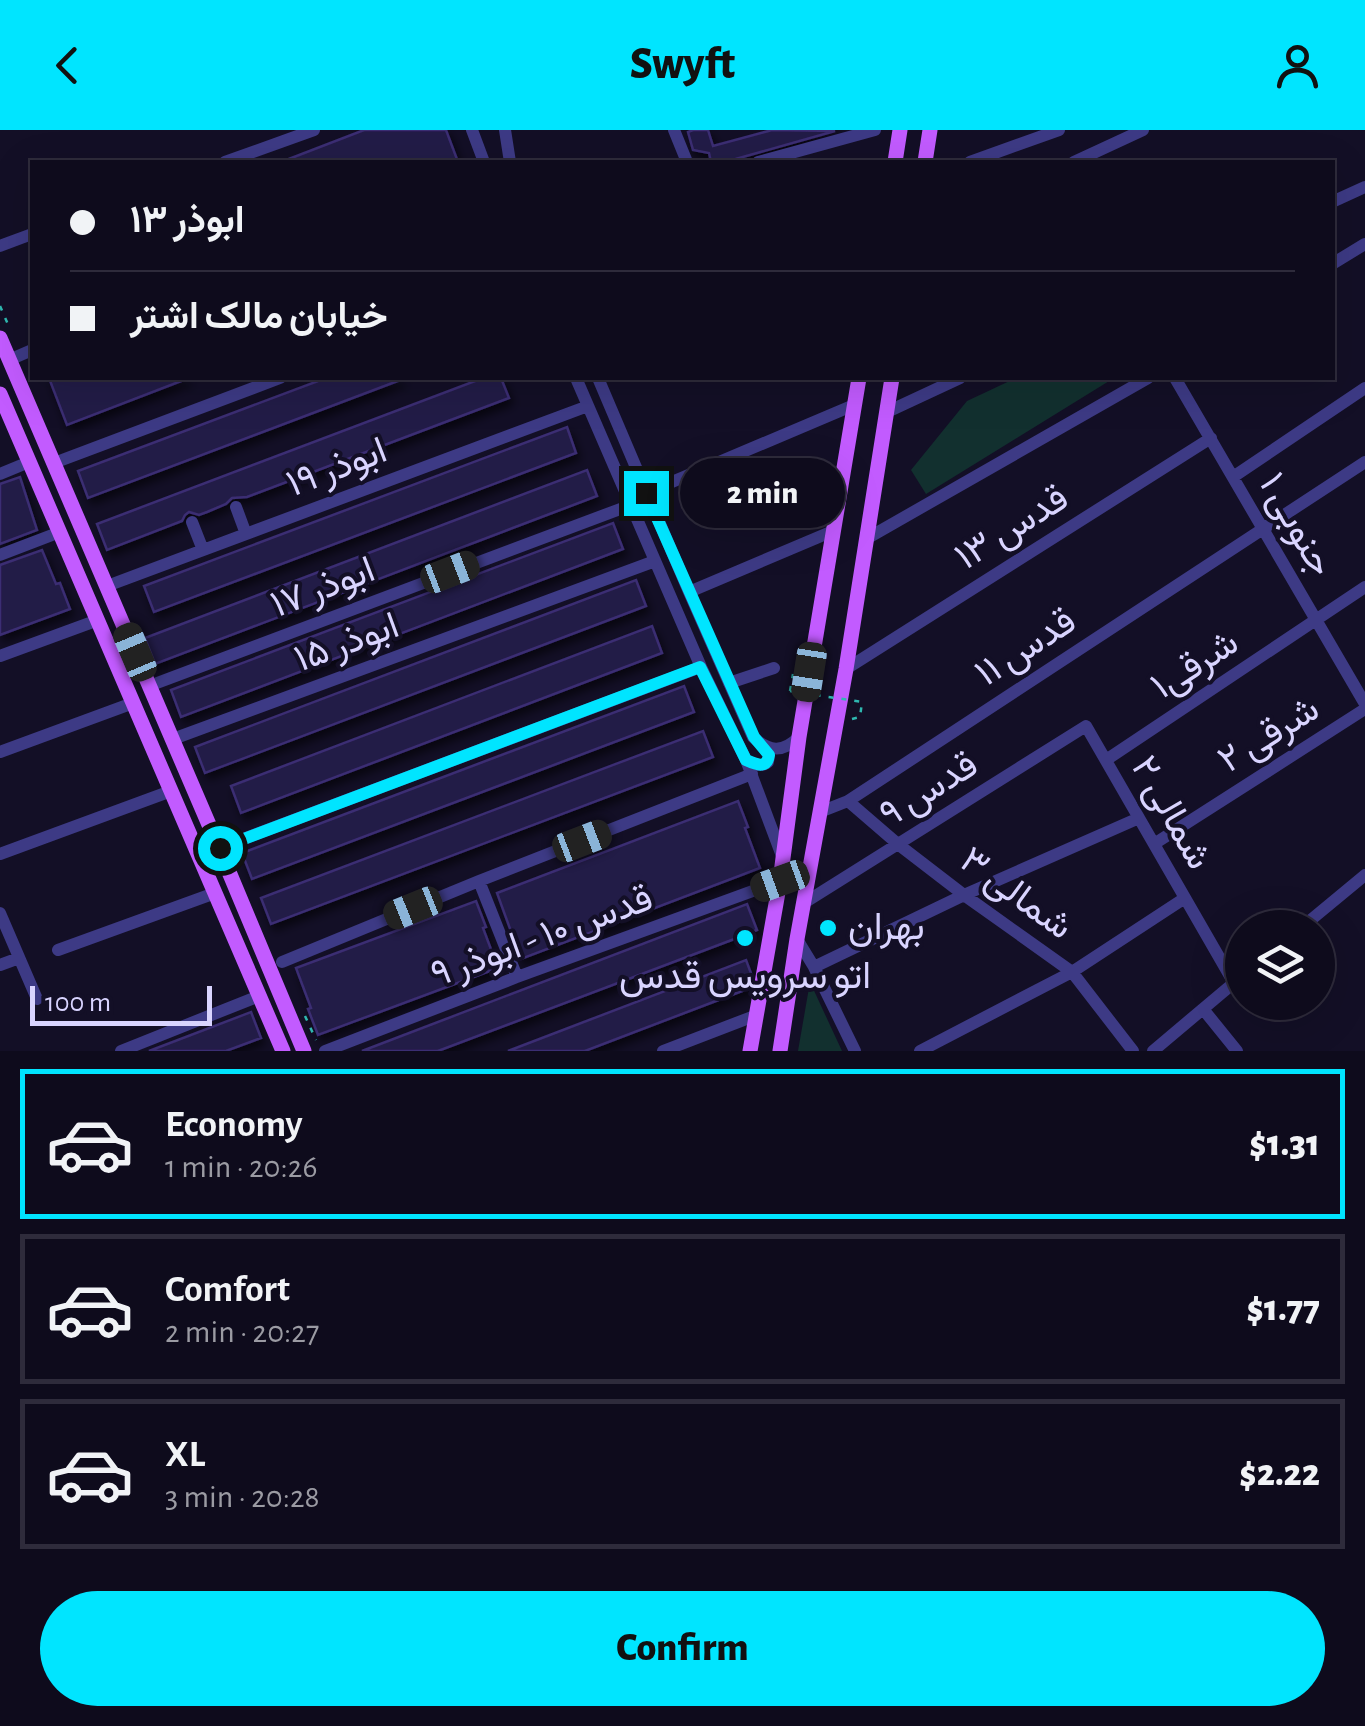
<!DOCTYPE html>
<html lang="en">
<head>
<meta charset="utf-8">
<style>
	:root { --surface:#0e0b1c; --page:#171425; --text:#f1f3f6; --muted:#9b9ba3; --line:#2e2b3b; --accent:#00e5ff }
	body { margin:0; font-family:"Alegreya Sans",Vazirmatn,sans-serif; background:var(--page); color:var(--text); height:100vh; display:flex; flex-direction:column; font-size:38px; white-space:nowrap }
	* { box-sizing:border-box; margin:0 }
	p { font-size:32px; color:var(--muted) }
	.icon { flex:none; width:55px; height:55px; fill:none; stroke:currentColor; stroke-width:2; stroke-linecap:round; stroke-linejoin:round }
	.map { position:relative; height:921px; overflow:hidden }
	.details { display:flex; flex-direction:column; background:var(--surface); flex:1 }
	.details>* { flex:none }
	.guide { position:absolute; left:30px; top:30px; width:1305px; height:220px; border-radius:0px; box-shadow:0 10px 40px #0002,0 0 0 2px var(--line); display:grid; align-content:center; height:220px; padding:0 40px; background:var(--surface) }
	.fabs { position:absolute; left:1225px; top:780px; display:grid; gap:20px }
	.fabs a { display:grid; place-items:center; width:110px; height:110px; border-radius:50%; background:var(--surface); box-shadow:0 10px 40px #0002,0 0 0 2px var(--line); font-size:50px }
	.scale { position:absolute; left:30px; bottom:25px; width:182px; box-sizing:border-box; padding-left:10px; border:5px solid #d9d4ff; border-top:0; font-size:28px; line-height:35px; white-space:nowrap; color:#d9d4ff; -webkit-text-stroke:8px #130f26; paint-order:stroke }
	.end { position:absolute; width:45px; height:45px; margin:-22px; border:12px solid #00e5ff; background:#111; box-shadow:0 0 0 5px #111 }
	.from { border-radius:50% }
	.bubble { position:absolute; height:70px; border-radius:35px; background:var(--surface); box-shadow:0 10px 40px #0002,0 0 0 2px var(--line); font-size:32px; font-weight:800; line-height:70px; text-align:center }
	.car { position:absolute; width:30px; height:60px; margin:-30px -15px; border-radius:12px; box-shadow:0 0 8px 2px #0007; background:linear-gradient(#222 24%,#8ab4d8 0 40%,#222 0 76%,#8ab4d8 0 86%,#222 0) }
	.guide b { display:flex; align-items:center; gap:35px; height:95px; font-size:38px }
	.guide b+b { border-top:2px solid var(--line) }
	.guide i { width:25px; height:25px; background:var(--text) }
	ul { padding:18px 0 0; list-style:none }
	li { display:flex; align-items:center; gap:30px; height:150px; margin:0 20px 15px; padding:0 20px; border:5px solid var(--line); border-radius:0px }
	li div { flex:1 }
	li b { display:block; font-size:38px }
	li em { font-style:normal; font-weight:800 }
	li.current { border-color:var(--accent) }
	li>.icon { width:90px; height:90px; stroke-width:1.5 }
	.action { display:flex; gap:20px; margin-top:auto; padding:20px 40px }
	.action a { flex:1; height:115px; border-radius:60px; background:var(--accent); color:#111; font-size:40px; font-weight:800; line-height:115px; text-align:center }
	header { display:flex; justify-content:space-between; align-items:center; height:130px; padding:0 40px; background:var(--accent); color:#111; font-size:45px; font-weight:800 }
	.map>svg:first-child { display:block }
</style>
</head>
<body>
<header><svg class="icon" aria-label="back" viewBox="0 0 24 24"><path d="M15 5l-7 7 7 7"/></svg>Swyft<svg class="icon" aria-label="person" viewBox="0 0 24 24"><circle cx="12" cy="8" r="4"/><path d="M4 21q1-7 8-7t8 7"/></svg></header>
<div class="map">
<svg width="1365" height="921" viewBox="0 0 1365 921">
	<defs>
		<filter id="shadow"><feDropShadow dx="3.5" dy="6" stdDeviation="5" flood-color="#0009"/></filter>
	</defs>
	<rect width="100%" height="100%" fill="#130f26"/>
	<path fill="#12302f" d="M1016,248h98l-188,116 -15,-24 56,-69z
		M810,852l32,69h-44z"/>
	<path fill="#241b47" stroke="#3b2d73" stroke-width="2.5" filter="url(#shadow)" d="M364,0h82l12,32h-177z
		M693,0h15l5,16 59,-16 63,1 -110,31h-14l-2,-9 -16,-3 -5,-18z
		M49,248h140l-122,47z
		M326,248l77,1 -315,119 -10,-27z
		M483,248h18l8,20 -262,99 -15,1 -6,6 -19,8 -8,3 -10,-3 -4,3 -3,6 -75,29 -10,-26z
		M567,297l9,26 -422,159 -10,-26z
		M587,340l10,26 -442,168 -10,-26z
		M20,347l17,53 -37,14v-60z
		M613,393l10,26 -442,168 -10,-27z
		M42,420l14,34 4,-1 10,26 -70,26v-70z
		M636,450l10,26 -441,167 -10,-26z
		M652,496l10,27 -421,160 -10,-27z
		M684,556l10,26 -442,167 -10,-26z
		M703,601l10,26 -442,167 -10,-26z
		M738,671l10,26 -3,1 15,40 -239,91 -24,-66z
		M476,771l10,26 -3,1 15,40 -180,67 -10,-26 3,-1 -15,-40z
		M747,774l10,26 -20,8 -299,113h-76z
		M746,830l6,16 -2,12 -165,63h-77z
		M251,882l10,26 -35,13h-77z"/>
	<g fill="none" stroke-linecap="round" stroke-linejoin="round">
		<path stroke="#2fb8b0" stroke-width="2.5" stroke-dasharray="5 8" stroke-linecap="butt" d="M0,176l10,23
			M790,561l3,-17
			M852,589l8,-2 2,-15
			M305,886l11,24"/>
		<path stroke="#3d3a85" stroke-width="12" d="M472,0l12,32
			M505,0l5,32
			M674,0l13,32
			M225,32l89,-32
			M758,32l117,-32
			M970,32l89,-32
			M1074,32l69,-32
			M1332,72l33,-15
			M0,116l32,-12
			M1332,134l33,-20
			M9,230l23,-10
			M576,248l125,289 45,93 36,96
			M598,248l91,214 64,145c16,15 30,16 46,0
			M1175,248l190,326
			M887,282l73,-34
			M54,333l226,-85
			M0,344l29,-12
			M1233,347l132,-89
			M646,363l208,-88
			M236,377l10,27
			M192,392l11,28
			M866,409l282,-161
			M0,425l60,-23
			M107,456l481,-180
			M689,462l144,-61
			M0,526l98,-36
			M846,539l365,-231
			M729,553l45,-15
			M149,556l482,-181
			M173,609l482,-178
			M0,622l133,-49
			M746,630c8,4 15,8 22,2l1,-7 -6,-8
			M1106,630l259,-173
			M848,671l51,44 65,50 108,77 61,79
			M820,682l28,-11 517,-339
			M1154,714l211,-135
			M219,718l482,-181
			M0,724l171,-63
			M479,751l38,96
			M804,773l282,-177 148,257
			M0,783l37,86
			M1301,798l64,-53
			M797,809l17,28 41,84
			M58,820l157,-57
			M282,832l197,-81 273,-107
			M0,835l19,-7
			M814,837l150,-72 175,-77
			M1203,879l34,42
			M121,921l138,-55
			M325,921l192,-74 263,-96
			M663,921l94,-36
			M920,921l152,-79 113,-74
			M1153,921l89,-75"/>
		<path stroke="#c25bff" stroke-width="15" d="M895,32l5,-32
			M925,32l5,-32
			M0,208l219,510 85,203
			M0,264l283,657
			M750,921l30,-170 19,-144 60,-359
			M780,921l17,-112 49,-270 46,-291"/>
		<path stroke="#2fb8b0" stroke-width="2.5" stroke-dasharray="5 8" stroke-linecap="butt" d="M790,561l72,11"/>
	</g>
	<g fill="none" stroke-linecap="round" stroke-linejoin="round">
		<path stroke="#00e5ff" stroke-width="12" d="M220,718l480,-181 46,93c11,5 21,9 23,-5l-15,-18 -108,-244"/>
	</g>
	<g fill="#00e5ff" stroke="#130f26" stroke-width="4">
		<circle cx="828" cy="798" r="10"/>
		<circle cx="745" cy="808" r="10"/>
	</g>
	<g text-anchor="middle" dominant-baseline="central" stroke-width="8" stroke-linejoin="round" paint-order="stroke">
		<g font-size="38" fill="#d9d4ff" stroke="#130f26">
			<text transform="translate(337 338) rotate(-21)">ابوذر ۱۹</text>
			<text transform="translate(1296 395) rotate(60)">۱ جنوبی</text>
			<text transform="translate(1012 398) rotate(-32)">قدس ۱۳</text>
			<text transform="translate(323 458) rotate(-21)">ابوذر ۱۷</text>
			<text transform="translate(347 513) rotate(-20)">ابوذر ۱۵</text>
			<text transform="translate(1026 518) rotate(-33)">قدس ۱۱</text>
			<text transform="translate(1195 535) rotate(-33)">شرقی۱</text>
			<text transform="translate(1269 605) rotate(-32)">شرقی ۲</text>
			<text transform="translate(929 660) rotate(-32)">قدس ۹</text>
			<text transform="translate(1171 683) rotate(60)">شمالی ۲</text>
			<text transform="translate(1016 764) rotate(36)">شمالی ۳</text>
			<text transform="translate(542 807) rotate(-20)">قدس ۱۰ - ابوذر ۹</text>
		</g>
		<g font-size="38" fill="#d9d4ff" stroke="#130f26" text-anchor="start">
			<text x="848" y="798">بهران</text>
			<text x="745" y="847" text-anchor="middle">اتو سرویس قدس</text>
		</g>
	</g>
</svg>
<div class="fabs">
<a><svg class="icon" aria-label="layers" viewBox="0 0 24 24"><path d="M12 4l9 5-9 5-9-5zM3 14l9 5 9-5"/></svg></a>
</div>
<div class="scale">100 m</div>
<i class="end from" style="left:220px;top:718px"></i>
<i class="end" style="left:646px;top:363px"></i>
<div class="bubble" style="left:680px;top:328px;width:165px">2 min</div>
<i class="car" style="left:450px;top:442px;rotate:69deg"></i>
<i class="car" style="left:135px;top:522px;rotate:337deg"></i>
<i class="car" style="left:809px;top:542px;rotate:189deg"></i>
<i class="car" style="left:582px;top:711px;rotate:69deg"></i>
<i class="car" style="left:780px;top:751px;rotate:250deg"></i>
<i class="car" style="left:413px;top:778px;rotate:248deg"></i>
<div class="guide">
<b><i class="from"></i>ابوذر ۱۳</b>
<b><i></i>خیابان مالک اشتر</b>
</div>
</div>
<section class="details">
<ul>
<li class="current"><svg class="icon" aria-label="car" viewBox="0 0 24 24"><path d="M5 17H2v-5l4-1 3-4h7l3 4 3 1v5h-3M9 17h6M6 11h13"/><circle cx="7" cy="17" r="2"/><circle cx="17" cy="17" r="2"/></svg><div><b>Economy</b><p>1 min · 20:26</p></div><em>$1.31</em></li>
<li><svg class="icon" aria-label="car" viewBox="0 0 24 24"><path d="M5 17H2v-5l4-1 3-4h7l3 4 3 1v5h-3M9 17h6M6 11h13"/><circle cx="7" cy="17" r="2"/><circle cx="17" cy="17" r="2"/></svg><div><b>Comfort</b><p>2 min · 20:27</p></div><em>$1.77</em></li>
<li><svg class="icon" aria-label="car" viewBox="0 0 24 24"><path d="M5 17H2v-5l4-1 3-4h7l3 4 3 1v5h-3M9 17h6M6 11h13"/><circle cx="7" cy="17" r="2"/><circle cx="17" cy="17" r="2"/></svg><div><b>XL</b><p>3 min · 20:28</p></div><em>$2.22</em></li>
</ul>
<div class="action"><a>Confirm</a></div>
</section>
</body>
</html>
